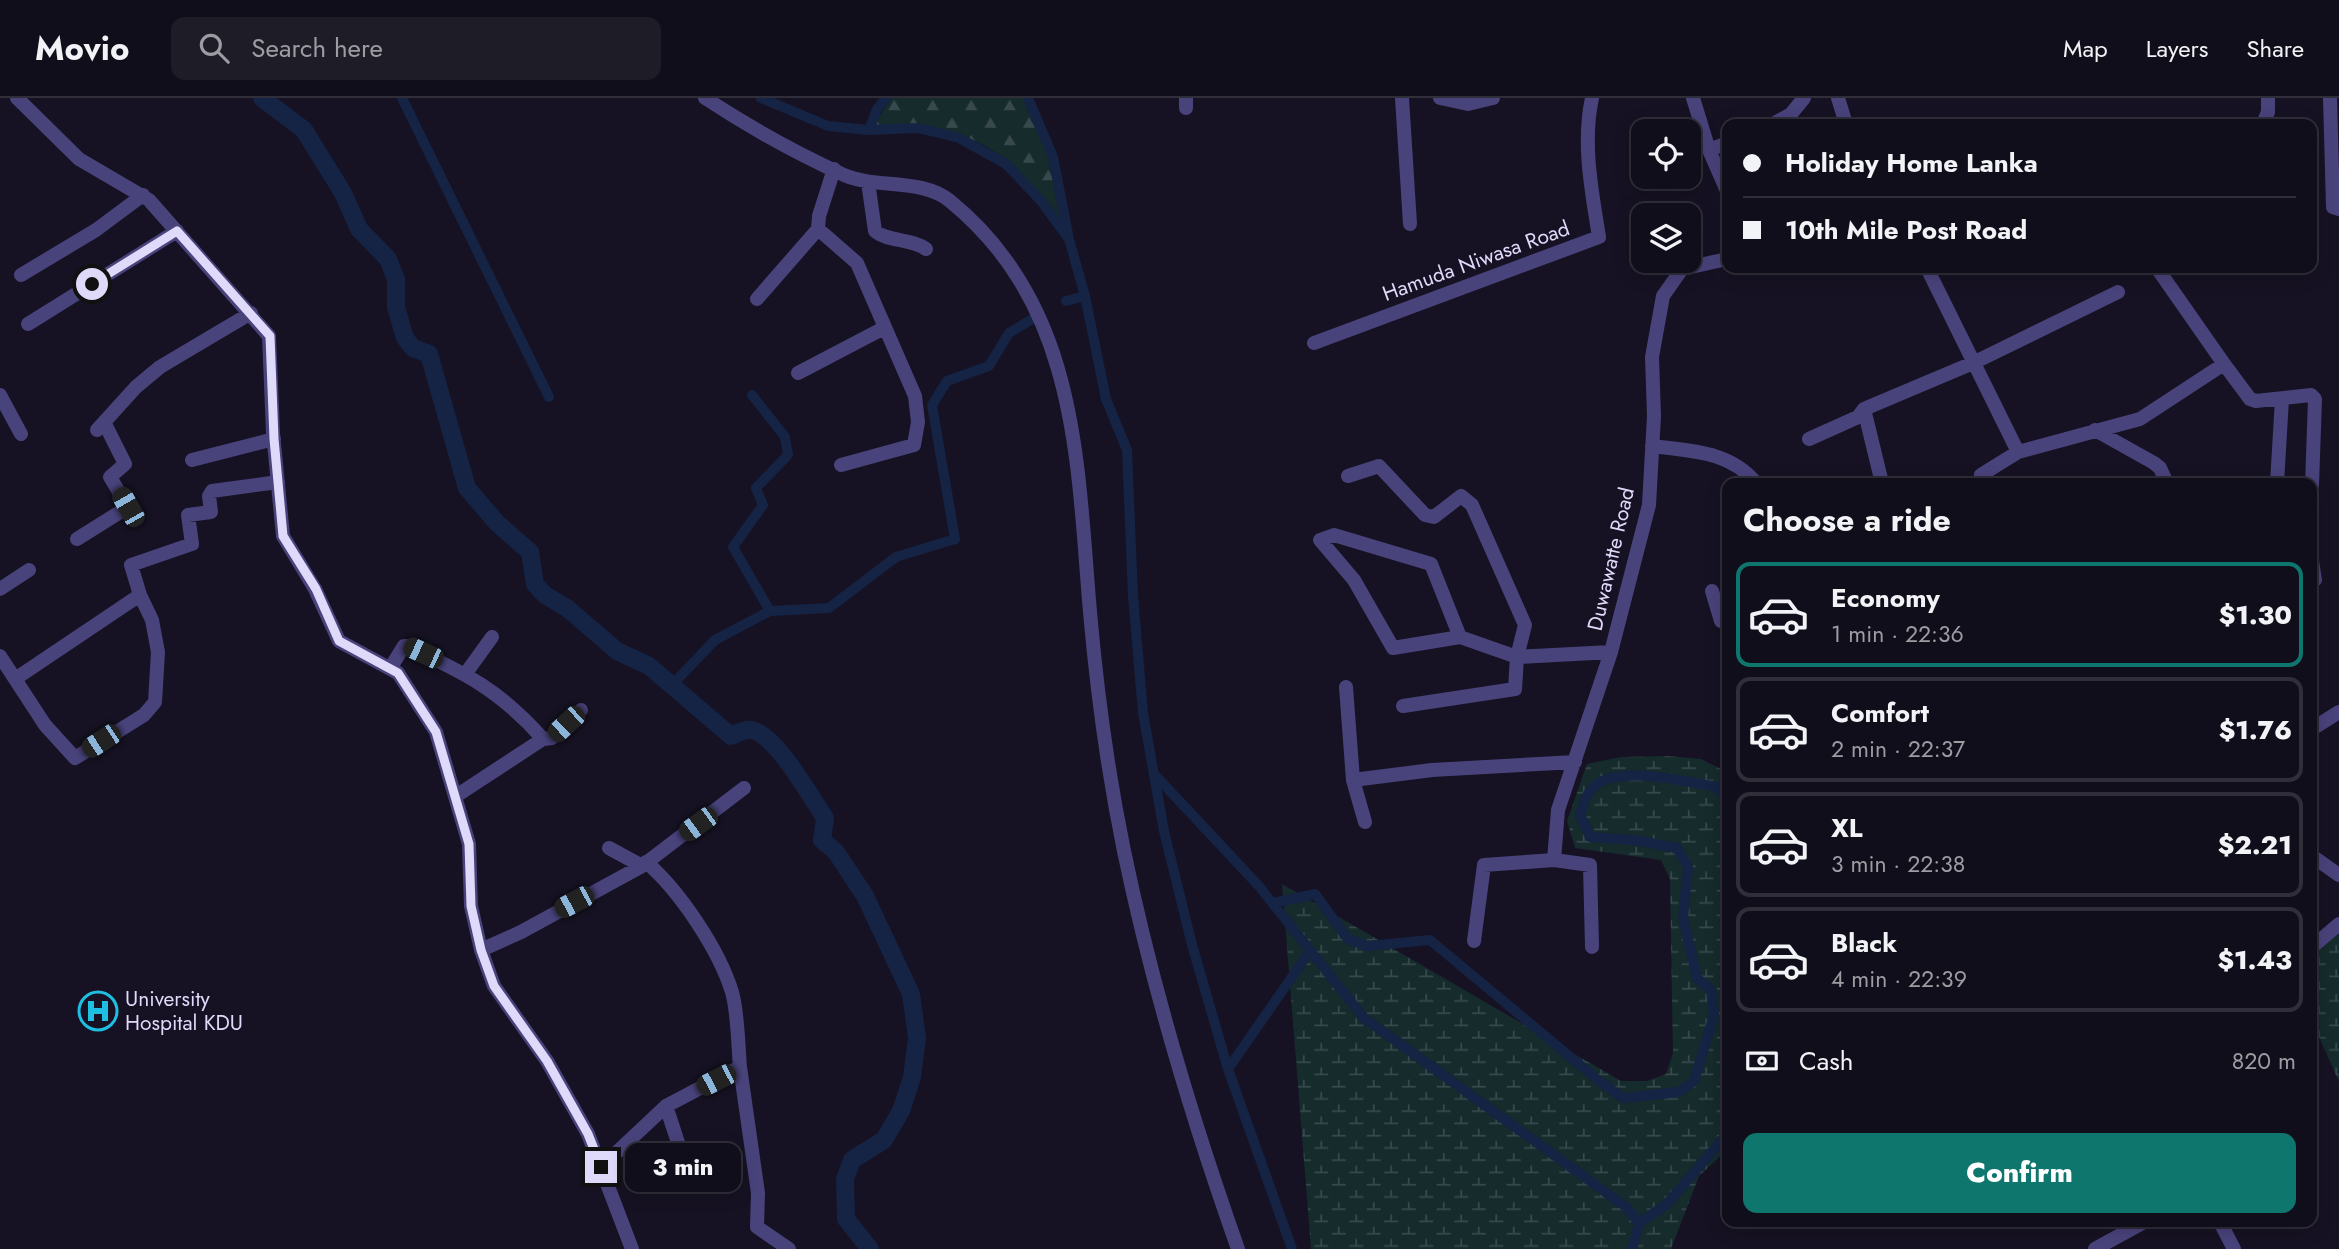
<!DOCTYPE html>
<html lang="en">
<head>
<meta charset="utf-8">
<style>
	:root { --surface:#100e1a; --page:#1e1c27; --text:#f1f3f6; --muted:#9c9ca2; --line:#302e39; --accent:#0f766e }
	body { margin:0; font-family:Jost,sans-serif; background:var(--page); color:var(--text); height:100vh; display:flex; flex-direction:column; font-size:26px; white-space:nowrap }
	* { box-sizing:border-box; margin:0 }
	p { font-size:23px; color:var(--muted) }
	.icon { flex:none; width:38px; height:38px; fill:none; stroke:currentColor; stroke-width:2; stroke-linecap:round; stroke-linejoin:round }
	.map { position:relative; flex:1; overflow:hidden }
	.sheet { position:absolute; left:1722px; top:380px; width:595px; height:749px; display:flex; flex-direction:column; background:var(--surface); border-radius:14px; box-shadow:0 4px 18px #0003,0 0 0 2px var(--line) }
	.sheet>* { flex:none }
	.banner { position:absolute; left:1722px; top:21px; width:595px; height:154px; border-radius:14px; box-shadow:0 4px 18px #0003,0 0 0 2px var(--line); display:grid; align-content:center; height:154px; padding:0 21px; background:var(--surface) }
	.buttons { position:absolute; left:1631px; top:21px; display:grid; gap:14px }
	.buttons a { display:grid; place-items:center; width:70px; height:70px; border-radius:14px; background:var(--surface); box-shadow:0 4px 18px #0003,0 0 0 2px var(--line); font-size:35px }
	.end { position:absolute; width:32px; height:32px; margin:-16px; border:9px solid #dfd9fa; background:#111; box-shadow:0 0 0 4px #111 }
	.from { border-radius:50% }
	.bubble { position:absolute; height:49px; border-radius:14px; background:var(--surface); box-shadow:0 4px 18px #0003,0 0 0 2px var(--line); font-size:23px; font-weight:800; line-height:49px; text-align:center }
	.car { position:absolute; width:21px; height:42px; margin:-21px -10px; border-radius:9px; box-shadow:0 0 5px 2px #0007; background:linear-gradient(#222 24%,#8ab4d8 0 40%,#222 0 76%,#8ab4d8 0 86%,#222 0) }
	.banner b { display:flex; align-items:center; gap:24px; height:66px; font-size:26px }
	.banner b+b { border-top:2px solid var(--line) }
	.banner i { width:18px; height:18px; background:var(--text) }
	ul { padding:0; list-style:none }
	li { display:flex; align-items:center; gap:21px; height:105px; margin:0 14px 10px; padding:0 7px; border:4px solid var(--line); border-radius:14px }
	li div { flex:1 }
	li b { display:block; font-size:26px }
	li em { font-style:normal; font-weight:800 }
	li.active { border-color:var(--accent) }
	li>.icon { width:63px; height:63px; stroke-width:1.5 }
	h2 { padding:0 21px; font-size:32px; line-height:84px }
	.pay { display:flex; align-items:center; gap:18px; height:77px; padding:0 21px; font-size:26px }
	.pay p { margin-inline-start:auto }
	.cta { display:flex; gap:14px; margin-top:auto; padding:14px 21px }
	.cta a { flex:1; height:80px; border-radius:14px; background:var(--accent); color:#fff; font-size:28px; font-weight:800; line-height:80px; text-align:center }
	header { display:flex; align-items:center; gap:42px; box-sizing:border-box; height:98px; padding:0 35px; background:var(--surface); border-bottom:2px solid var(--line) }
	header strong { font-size:33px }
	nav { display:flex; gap:38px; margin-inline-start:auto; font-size:24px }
	.search { width:490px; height:63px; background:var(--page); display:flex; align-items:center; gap:18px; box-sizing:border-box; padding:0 24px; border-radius:14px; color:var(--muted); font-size:26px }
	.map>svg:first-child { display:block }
</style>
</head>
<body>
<header>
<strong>Movio</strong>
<div class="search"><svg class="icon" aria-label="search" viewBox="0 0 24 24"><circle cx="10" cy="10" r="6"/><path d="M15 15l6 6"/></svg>Search here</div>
<nav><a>Map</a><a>Layers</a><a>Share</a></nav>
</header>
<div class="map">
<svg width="2339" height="1151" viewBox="0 0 2339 1151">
	<defs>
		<pattern id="forest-firs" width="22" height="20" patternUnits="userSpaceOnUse" patternTransform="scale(1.75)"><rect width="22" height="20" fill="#152b2c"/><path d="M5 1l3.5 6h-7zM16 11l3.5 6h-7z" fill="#37494c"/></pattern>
		<pattern id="wetland-marsh" width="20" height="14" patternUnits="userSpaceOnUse" patternTransform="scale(1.75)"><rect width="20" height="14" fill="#152b2c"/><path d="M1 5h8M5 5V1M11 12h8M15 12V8" fill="none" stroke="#37494c"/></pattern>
	</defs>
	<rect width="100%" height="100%" fill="#161223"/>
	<path fill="url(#forest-firs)" d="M891,0h133l26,59 12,65c-17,-20 -34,-44 -55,-61 -38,-32 -87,-36 -134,-34z"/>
	<path fill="url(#wetland-marsh)" d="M1668,658l33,3 26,13v378l-28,26 -28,73h-360l-29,-365 339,197h26l19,-7 7,-21 -3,-174 -9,-19 -86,-12 -8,-27 20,-57 34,-7z
		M2339,826v158l-27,-61v-74z"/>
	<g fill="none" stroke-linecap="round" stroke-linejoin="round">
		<path stroke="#152344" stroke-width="10" d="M402,0l147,299
			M761,0l67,28 41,4 49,-2 41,10 47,26 35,37 28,38 16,57 21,103 21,51 6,146 10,117 21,118 28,114 36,124 64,180
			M1028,0l25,59 15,77
			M869,32l8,-21 9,-11
			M1066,203l19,-5
			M752,297l33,42 3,18 -32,33 7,17 -30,42 37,64
			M672,587l43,-45 55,-29 59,-3 67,-51 59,-18 -23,-134 15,-24 42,-15 20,-33 25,-15
			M1154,676l104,111 106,133 262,189 13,16 -7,26
			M1273,805l42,-9 33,45 19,7 63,-6 168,140 25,18 56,-6 15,-11 20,-66 -3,-25 -14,-12 -14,-60 5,-51 -11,-19 -43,-8 -44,-3 -10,-23c3,-6 4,-14 8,-20 18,-34 99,-12 129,-7l10,13
			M1228,971l82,-118
			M1639,1125l28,-19 60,-70"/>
		<path stroke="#152344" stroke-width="18" d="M262,0l42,32 39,63 16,36 29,30 8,20v28l9,31 8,10 16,6 38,134 30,35 33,29 5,32 10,11 22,13 50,43 32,15 82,70c7,-3 14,-7 21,-6 25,6 58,66 73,88l-3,22 14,12 29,44 46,98 6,44 -5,39 -11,34 -17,29 -32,20 -7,19 1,40 24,30"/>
		<path stroke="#49437c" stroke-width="14" d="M17,0l62,61 70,41 120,136 4,97 10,103 32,53 24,52 59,32 38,59 33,112 2,62 10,44 13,36 53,75 41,73 44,115
			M705,0c44,29 91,55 139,77 33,14 78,3 106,26 129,105 127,261 140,411 7,80 18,161 34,239 28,135 68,268 114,398
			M1186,0v10
			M1402,0l8,126
			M1440,0l28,6 25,-6
			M1693,0l16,52 18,41
			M1838,0l8,26
			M2330,0l3,109 6,2
			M1773,26l18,-10 13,-16
			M2263,26l5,-12v-14
			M1709,52l18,-7
			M868,84l7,49c13,11 36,7 51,18
			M818,131l39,34 58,133 3,26 -4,23 -73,20
			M1927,170l91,184 -37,23 2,8
			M21,177l75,-45 47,-35
			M757,201l61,-70 1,-13 15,-47
			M28,226l149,-93
			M1314,245l285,-106c-7,-45 -17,-93 -7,-139
			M2224,266l26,35 6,2 55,-6 4,4 -3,86
			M798,275l86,-45
			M0,297l21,39
			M1864,311l18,74
			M97,332l39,-43 24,-20 91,-54
			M2095,332l59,33 6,5 7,15
			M1809,341l49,-22 6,-8 109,-46 145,-71
			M1652,348c39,5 78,5 104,37
			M2018,354l122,-33 84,-55 -67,-96
			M192,362l82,-21
			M1348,378l31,-10 46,49 9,2 27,-21 11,9 53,120 -8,32 -2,32 -112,17
			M2277,385l5,-84
			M77,441l51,-32 -18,-30 15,-13 -21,-42
			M2312,463l3,19
			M0,491l29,-19
			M1712,493l9,30 6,-1
			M1460,539l-67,11 -39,-68 -34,-40 14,-5 97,29 29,73 57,20 94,-5
			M0,558l45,69 30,33 69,-43 11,-13 3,-50 -6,-32 -12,-25 -9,-30 61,-21 -4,-29 23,-3 -2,-16 3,-5 66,-9
			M391,569l13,-21h3c58,27 93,44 136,93l-87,57
			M466,575l26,-36
			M15,581l125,-84
			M1346,589l7,93 79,-10 143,-8
			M2312,631l27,-17
			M543,641l9,-1 29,-28
			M1353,682l12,42
			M609,750l33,18
			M2312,758l27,19
			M1554,762l4,-50 53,-158 38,-147 5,-89 -2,-59 11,-61 19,-27 45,-10
			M646,764c34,29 73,88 86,130 6,21 6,53 8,75
			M1474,843l10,-76 70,-5 36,5 2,82
			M2312,849l27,-23
			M481,852l40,-18 121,-66 102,-78
			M666,1008l24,73
			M601,1069l65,-61 74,-39 18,126 -1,34 32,22
			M2220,1124l14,27
			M2095,1151l49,-27"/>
	</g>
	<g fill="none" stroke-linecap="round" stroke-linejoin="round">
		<path stroke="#dfd9fa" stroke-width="9" d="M92,186l85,-53 93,105 4,103 9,97 33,53 23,52 59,32 38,59 33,112 2,62 10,44 13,36 53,75 41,73 13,33"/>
	</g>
	<defs>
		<symbol id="hospital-ring" viewBox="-11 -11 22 22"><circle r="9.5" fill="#161223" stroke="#1ebfe1" stroke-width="1.5"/><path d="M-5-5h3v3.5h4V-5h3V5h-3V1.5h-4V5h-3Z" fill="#1ebfe1"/></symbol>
	</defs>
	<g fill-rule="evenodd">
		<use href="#hospital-ring" x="76" y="891" width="44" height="44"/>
	</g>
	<g text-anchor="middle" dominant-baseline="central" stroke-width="5" stroke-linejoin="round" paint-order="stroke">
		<g font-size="21" fill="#dfd9fa" stroke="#161223">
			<text transform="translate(1476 163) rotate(-20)">Hamuda Niwasa Road</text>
			<text transform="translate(1611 461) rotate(-77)">Duwawatte Road</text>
		</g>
		<g font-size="21" fill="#dfd9fa" stroke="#161223" text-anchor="start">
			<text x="125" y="901">University<tspan x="125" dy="24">Hospital KDU</tspan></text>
		</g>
	</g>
</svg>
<div class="buttons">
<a><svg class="icon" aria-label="locate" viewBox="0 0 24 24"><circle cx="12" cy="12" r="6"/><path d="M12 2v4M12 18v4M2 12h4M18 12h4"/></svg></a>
<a><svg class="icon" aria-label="layers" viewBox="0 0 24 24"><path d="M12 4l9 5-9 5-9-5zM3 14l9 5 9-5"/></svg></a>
</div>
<i class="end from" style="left:92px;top:186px"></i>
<i class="end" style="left:601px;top:1069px"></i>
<div class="bubble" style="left:625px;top:1045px;width:116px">3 min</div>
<i class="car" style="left:128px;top:409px;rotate:330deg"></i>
<i class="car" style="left:423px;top:555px;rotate:295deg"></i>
<i class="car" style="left:566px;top:626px;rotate:227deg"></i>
<i class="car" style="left:101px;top:643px;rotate:237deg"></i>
<i class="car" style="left:698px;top:726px;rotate:234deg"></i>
<i class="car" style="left:574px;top:804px;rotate:242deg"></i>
<i class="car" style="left:716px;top:982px;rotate:243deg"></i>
<div class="banner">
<b><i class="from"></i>Holiday Home Lanka</b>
<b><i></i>10th Mile Post Road</b>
</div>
<section class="sheet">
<h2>Choose a ride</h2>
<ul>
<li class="active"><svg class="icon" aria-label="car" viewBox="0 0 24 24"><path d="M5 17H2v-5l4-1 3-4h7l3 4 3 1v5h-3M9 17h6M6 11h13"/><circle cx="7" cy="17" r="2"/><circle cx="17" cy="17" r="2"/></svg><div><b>Economy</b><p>1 min · 22:36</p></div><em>$1.30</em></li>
<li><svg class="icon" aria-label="car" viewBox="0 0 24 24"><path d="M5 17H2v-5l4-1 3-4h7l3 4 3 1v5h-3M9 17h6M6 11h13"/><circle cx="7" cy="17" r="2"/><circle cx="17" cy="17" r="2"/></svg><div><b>Comfort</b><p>2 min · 22:37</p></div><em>$1.76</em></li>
<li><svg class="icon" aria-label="car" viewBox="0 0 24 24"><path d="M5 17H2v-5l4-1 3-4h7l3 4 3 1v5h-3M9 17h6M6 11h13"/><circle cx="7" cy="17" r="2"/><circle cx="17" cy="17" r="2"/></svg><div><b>XL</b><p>3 min · 22:38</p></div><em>$2.21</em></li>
<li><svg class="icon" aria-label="car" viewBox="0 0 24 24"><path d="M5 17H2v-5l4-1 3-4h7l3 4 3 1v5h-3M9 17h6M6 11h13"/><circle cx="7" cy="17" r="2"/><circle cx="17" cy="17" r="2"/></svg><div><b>Black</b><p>4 min · 22:39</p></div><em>$1.43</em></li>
</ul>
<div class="pay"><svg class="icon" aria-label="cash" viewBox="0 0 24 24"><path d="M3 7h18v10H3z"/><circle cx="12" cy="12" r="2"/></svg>Cash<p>820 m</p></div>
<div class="cta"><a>Confirm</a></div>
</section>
</div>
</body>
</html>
